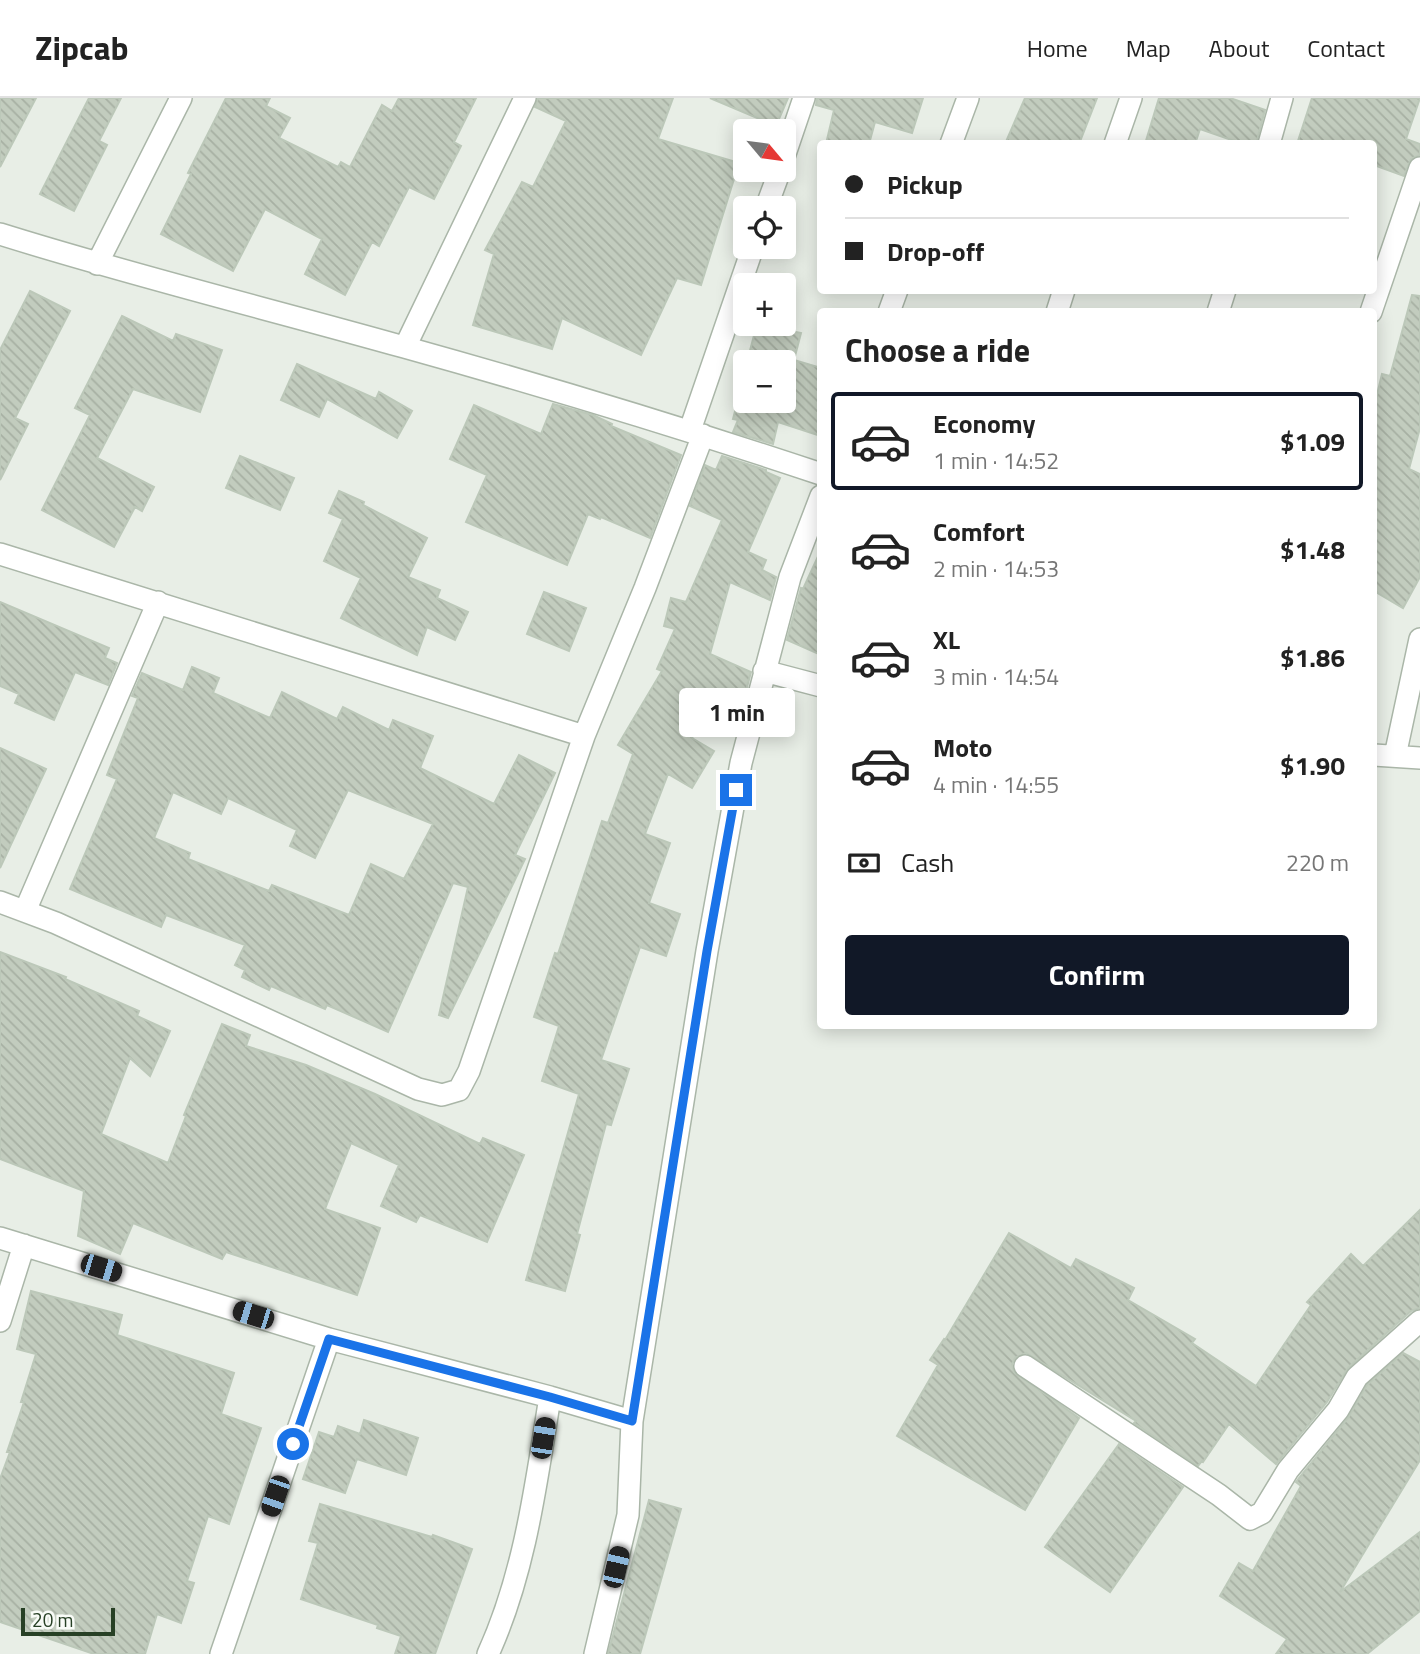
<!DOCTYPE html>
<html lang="en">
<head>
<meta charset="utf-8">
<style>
	:root { --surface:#fff; --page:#f6f6f6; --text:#222; --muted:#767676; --line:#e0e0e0; --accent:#111827 }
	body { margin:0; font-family:"Titillium Web",sans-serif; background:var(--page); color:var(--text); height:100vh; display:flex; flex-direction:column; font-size:26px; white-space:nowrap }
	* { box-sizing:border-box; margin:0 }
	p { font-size:23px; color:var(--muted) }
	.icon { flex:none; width:38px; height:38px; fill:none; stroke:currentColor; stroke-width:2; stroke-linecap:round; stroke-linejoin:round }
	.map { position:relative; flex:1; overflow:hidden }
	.sheet { position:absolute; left:817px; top:210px; width:560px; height:721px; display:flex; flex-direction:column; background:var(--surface); border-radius:7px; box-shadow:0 4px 18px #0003 }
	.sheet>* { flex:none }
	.hud { position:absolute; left:817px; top:42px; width:560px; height:154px; border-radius:7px; box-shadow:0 4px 18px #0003; display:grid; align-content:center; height:154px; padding:0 28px; background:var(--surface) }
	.needle { width:46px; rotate:119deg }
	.buttons { position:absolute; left:733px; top:21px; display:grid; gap:14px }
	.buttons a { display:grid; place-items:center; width:63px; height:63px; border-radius:7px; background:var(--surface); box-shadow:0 4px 18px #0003; font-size:35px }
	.scale { position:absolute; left:21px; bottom:18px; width:94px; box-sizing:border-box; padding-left:7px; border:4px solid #274025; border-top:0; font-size:19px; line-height:24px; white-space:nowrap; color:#274025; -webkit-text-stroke:5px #f8fbf7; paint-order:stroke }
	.end { position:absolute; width:32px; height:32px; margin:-16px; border:9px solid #1a73e8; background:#fff; box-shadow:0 0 0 4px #fff }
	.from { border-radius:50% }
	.bubble { position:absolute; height:49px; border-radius:7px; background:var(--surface); box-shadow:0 4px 18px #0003; font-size:23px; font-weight:700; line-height:49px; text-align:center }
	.car { position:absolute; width:21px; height:42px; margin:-21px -10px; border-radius:9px; box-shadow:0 0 5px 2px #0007; background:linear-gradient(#222 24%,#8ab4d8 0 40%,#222 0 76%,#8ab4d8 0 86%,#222 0) }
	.hud b { display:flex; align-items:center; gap:24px; height:66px; font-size:26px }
	.hud b+b { border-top:2px solid var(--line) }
	.hud i { width:18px; height:18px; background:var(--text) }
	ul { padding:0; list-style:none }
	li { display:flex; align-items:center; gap:21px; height:98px; margin:0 14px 10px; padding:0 14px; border:4px solid transparent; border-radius:7px }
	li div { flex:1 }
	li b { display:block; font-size:26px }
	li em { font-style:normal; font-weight:700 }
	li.active { border-color:var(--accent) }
	li>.icon { width:63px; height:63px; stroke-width:1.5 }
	h2 { padding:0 28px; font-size:32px; line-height:84px }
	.pay { display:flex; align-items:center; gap:18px; height:77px; padding:0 28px; font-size:26px }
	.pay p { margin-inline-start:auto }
	.button { display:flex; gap:14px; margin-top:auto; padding:14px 28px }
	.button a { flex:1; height:80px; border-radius:7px; background:var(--accent); color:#fff; font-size:28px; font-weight:700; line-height:80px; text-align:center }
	header { display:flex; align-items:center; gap:42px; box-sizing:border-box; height:98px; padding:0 35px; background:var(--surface); border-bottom:2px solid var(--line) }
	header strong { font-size:33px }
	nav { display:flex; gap:38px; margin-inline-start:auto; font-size:24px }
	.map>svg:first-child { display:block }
</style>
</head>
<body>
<header>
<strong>Zipcab</strong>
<nav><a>Home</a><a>Map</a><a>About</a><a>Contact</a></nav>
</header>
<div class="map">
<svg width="1420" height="1556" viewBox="0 0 1420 1556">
	<defs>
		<pattern id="building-back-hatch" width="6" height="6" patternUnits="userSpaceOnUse" patternTransform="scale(1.75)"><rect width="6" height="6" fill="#c2ccbe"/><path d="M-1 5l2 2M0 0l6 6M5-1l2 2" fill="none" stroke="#a7b0a3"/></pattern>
	</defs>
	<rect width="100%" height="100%" fill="#e8eee6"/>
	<path fill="url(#building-back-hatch)" stroke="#bcc8b9" stroke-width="2" fill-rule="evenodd" d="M0,0h36l-36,69z
		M89,0h32l-22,43 8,4 -33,66 -34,-17z
		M226,0h44l-4,8 24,12 -11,20 59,29 3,-5 9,5 32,-62 10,6 7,-13h77l-22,44 7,4 -27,53 -25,-12 -30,59 -7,-4 -27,53 -40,-21 17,-35 -57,-30 -32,62 -72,-37 30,-60 -3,-1z
		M538,0h135l-15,41 81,24 -38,122 -24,-7 -36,77 -79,-37 -10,31 -79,-24 21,-71 -9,-4 37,-68 11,5 33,-66 -31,-14z
		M710,0h78l-12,28z
		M817,0h106l-11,35 -37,-11 -6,22h-43l8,-34 -18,-5z
		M1025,0h72l-18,46h-74z
		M1159,0h71l35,12 -9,34h-13l-43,-15 -5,15h-50z
		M1312,0h108l-14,41 14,5v11l-9,4 -7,17 -30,-11v-21h-77z
		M30,193l40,20 -55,107 13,6 -28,56v-130z
		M1412,197l8,1v132l-11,41 11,5v103l-17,31 -29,-17v-184l8,-33 8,2z
		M122,218l51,25 3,-7 46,16 -22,62 -67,-23 -36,69 57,29 -12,24 -7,-4 -21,40 -72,-37 48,-95 -15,-7z
		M757,226l44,9 -7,27 27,8v68l-43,-14 -5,22 -40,-12 5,-12 -5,-1 13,-49v31h38v-39h-37z
		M297,266l79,35 3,-7 33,19 -15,27 -70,-39 -8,18 -38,-17z
		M553,306l40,11 19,9 -1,2 70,29 -31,83 -49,-21 -1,2 -12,-5 -21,51 -101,-43 21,-47 -37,-16 24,-54 67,29z
		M240,358l54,22 -14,32 -54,-22z
		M722,358l44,14v2l14,6 -32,74 18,8 -4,10 14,7 -6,23 -40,-18 -20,72 41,18 -9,34 -24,-11 -26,43 22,13 -22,37 -24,-14 -23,60 25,9 -21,60 31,11 -14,42 -26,-9 -39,113 28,9 -18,56 -5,-1 -29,110 3,1 -15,56 -39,-11 53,-186 -37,-13 17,-55 -25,-9 21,-64 3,1 44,-133 6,2 25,-69 -15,-9 44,-74 -5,-2 18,-40 -11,-3 7,-28 15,4 36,-82 -32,-14 15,-41 11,5z
		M339,393l25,11 -1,3 64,33 -19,39 32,13 -3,8 31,14 -13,28 -28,-13 -10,28 -76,-37 20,-40 -37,-17 19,-42 -14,-6z
		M821,452v105l-34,-15 14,-52 2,1z
		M544,494l42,16 -17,43 -42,-17z
		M0,504l109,46 -4,10 12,5 -9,22 -33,-13 -21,48 -39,-17 4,-9 -19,-8z
		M192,569l27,11 -6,15 57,25 12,-26 55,27 6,-12 46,23 4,-10 40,16 -13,32 74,36 25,-49 36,18 -40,82 10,4 -77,159 -9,-3 29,-128 -15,-4 -65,149 -61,-27 -2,4 -54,-23 -2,4 -27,-13 3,-7 -10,-5 10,-20 -79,-30 -5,12 -91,-38 47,-110 -10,-4 31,-77 -6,-2 10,-23 41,17zM348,692l85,34 -29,55 -33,-15 -22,51 -77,-30 -3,6 -81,-32 2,-6 -36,-15 19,-46 48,22 7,-16 69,32 -7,16 25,12z
		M0,650l46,21 -46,99z
		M0,854l66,25 -1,2 74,32 -2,5 33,15 -20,45 -20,-18 -29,76 67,29 18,-47 -2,-1 38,-91 28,11 -4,11 60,19 69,29 105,50 3,-6 41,17 -37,87 -67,-27 -4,7 -35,-16 18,-41 -48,-22 -26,66 55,19 -23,67 -131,-43 -4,7 -89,-36 -13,31 -42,-18 6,-45 -84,-32z
		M1420,1112v98l-9,3 -63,57 -21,34 -51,62 -47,-40 -26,38 -1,-1 -4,5 -64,-43 2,-2 -110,-68 -11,5 -3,6 2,8 65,46 -54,92 -128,-74 41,-71 -8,-5 14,-21 1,1 64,-107 62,35 5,-9 58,29 -6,12 67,39 -3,4 64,43 55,-81 -4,-3 44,-48 12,12z
		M31,1193l91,24 -5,20 117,38 -13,41 40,14 -32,96 -21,-8 -21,65 7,2 -13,40 -24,-9 -12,40h-51l-94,-32v-143l10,-27h-3l17,-50h-3l15,-48 -19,-5z
		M1403,1255l17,9v98l-80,132 80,-60v79l-53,43h-91l11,-15 -67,-43 19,-33 14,8 48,-85 -5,-4 3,-4 49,-60 19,-33z
		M364,1322l54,18 -12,37 -49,-16 -12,34 -42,-14 16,-47 15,5 4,-11 22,8z
		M1119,1346l64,43 -73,105 -65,-45z
		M649,1402l32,9 -41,145h-32z
		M320,1406l112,33 1,-2 39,14 -37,105h-40l6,-18 -24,-8 1,-3 -77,-26 17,-56 -9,-2z"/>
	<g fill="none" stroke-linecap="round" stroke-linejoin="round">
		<defs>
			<path id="minor" d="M951,46l17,-46
				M1115,46l16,-46
				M1269,46l13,-46
				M784,59l20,-59
				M766,110l14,-38
				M0,136c134,42 269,75 404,113 140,39 279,81 417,127
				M97,166l84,-166
				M889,214l8,-22
				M1057,214l7,-22
				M1218,214l7,-22
				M1371,214l49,-144
				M405,249l120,-249
				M690,332l63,-183
				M0,456l584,182
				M764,573l57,15
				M1374,657l46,3
				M1395,658l25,-117
				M0,804l56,21 362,166 24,6 17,-5 10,-19 115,-335 61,-148 58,-153
				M25,813l133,-309
				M0,1140l329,101 221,58 82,24
				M0,1223l24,-76
				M1025,1268l194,129 31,24 12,-6 26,-43 50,-60 19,-33 63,-56
				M221,1556l108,-315
				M488,1556c37,-81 48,-170 62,-257
				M595,1556l33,-139 4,-94 75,-470 34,-188 49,-186 31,-81"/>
		</defs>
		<use href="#minor" stroke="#aab6a8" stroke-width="24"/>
		<use href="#minor" stroke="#fff" stroke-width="21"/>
	</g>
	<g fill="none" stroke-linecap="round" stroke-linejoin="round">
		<path stroke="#1a73e8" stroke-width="9" d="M293,1346l36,-105 221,58 82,24 75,-470 29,-161"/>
	</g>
</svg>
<div class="buttons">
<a><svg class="needle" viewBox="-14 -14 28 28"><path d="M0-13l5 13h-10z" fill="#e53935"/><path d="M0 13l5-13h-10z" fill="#767676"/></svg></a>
<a><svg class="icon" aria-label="locate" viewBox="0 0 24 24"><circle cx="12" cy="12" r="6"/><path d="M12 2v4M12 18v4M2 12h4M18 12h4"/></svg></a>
<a>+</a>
<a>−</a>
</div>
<div class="scale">20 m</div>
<i class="end from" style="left:293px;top:1346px"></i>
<i class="end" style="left:736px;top:692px"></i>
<div class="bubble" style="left:679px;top:590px;width:116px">1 min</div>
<i class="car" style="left:101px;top:1170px;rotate:107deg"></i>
<i class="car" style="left:253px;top:1217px;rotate:287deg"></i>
<i class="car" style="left:543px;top:1340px;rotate:9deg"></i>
<i class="car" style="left:275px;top:1398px;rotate:199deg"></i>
<i class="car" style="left:616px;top:1469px;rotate:13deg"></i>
<div class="hud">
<b><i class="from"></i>Pickup</b>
<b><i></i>Drop-off</b>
</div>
<section class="sheet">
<h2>Choose a ride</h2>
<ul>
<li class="active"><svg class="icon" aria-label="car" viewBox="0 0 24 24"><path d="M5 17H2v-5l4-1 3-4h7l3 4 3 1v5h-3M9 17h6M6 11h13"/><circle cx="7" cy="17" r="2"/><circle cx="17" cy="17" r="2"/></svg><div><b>Economy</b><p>1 min · 14:52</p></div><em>$1.09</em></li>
<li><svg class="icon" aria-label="car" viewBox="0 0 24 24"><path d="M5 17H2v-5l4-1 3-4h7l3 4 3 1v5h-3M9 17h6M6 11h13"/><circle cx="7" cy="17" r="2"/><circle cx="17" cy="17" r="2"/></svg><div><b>Comfort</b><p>2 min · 14:53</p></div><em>$1.48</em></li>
<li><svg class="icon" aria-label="car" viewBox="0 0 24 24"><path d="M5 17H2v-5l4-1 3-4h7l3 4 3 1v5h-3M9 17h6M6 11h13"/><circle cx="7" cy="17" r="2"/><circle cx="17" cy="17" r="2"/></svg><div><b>XL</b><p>3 min · 14:54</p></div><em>$1.86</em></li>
<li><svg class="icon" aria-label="car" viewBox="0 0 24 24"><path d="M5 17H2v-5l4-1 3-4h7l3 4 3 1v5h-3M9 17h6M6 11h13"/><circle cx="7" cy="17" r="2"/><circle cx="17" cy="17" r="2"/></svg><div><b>Moto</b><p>4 min · 14:55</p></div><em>$1.90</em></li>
</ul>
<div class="pay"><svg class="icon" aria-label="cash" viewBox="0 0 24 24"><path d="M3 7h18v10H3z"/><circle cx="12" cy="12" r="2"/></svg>Cash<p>220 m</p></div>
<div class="button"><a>Confirm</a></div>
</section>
</div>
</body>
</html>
